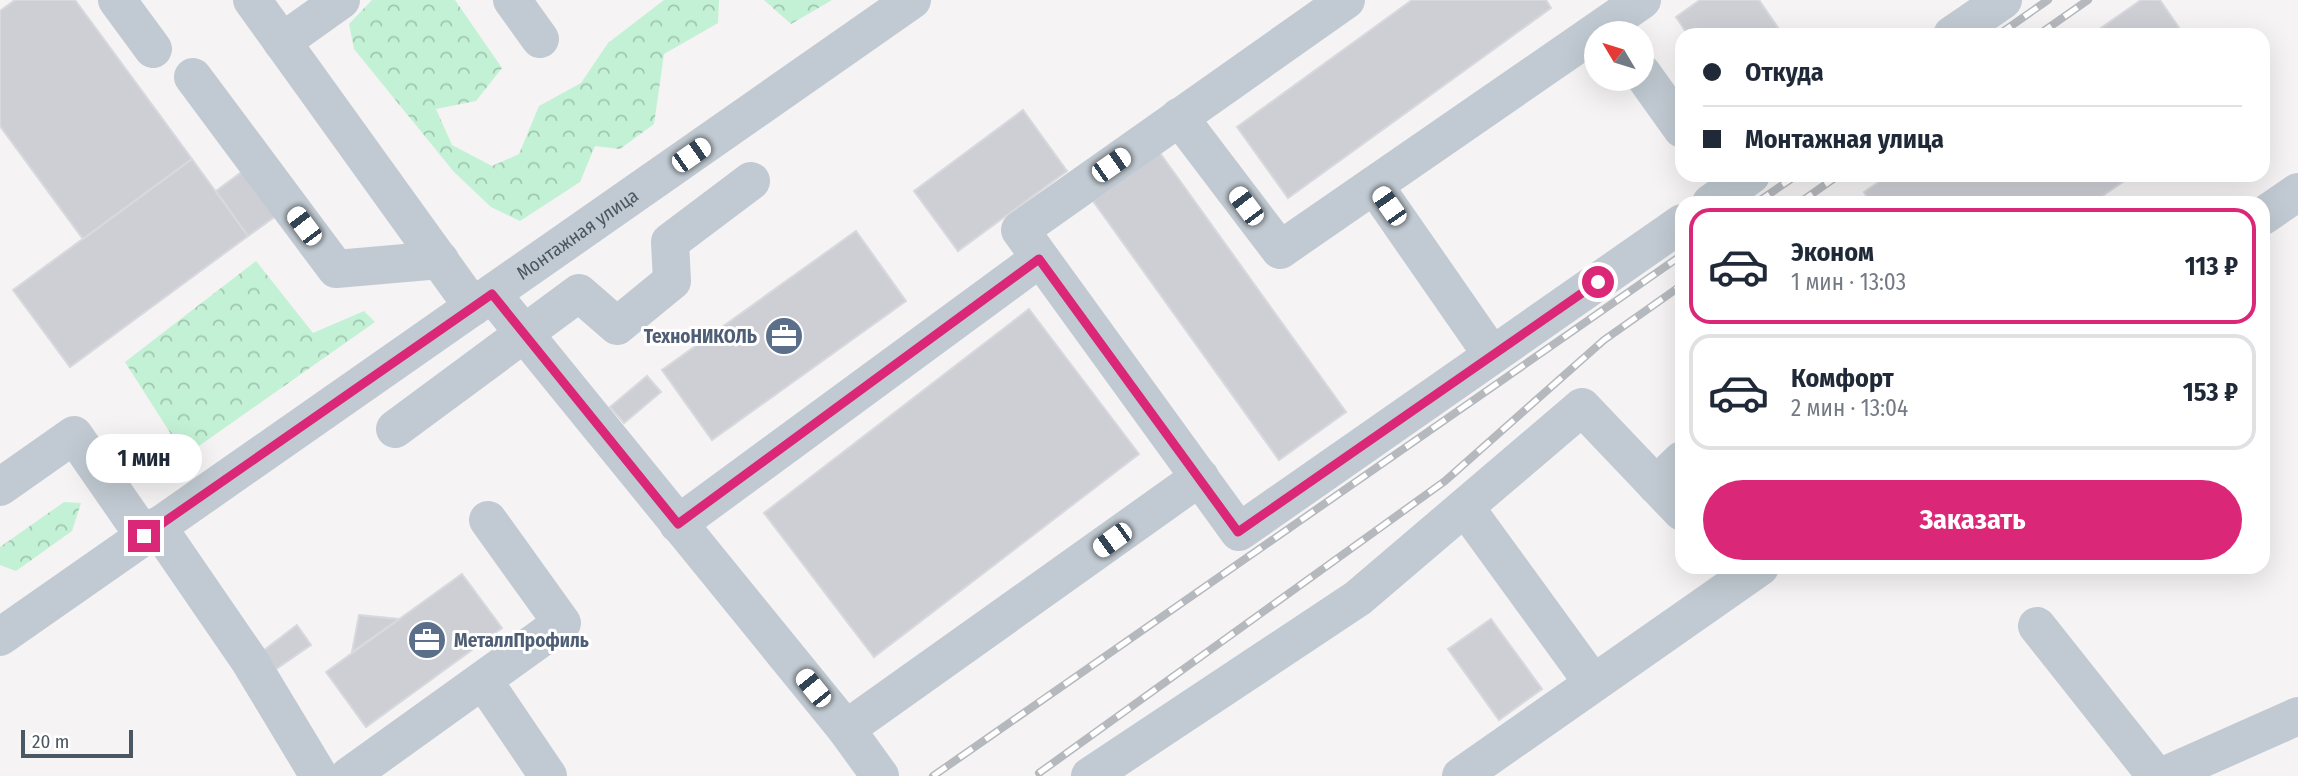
<!DOCTYPE html>
<html lang="ru">
<head>
<meta charset="utf-8">
<style>
	:root { --surface:#fff; --page:#f2f2f3; --text:#1f2937; --muted:#747a83; --line:#e0e1e3; --accent:#db2777 }
	body { margin:0; font-family:"Fira Sans Condensed",sans-serif; background:var(--page); color:var(--text); height:100vh; display:flex; flex-direction:column; font-size:26px; white-space:nowrap }
	* { box-sizing:border-box; margin:0 }
	p { font-size:23px; color:var(--muted) }
	.icon { flex:none; width:38px; height:38px; fill:none; stroke:currentColor; stroke-width:2; stroke-linecap:round; stroke-linejoin:round }
	.map { position:relative; flex:1; overflow:hidden }
	.drawer { position:absolute; left:1675px; top:196px; width:595px; height:378px; display:flex; flex-direction:column; background:var(--surface); border-radius:21px; box-shadow:0 7px 28px #0002 }
	.drawer>* { flex:none }
	.guide { position:absolute; left:1675px; top:28px; width:595px; height:154px; border-radius:21px; box-shadow:0 7px 28px #0002; display:grid; align-content:center; height:154px; padding:0 28px; background:var(--surface) }
	.needle { width:46px; rotate:308deg }
	.fabs { position:absolute; left:1584px; top:21px; display:grid; gap:14px }
	.fabs a { display:grid; place-items:center; width:70px; height:70px; border-radius:50%; background:var(--surface); box-shadow:0 7px 28px #0002; font-size:35px }
	.scale { position:absolute; left:21px; bottom:18px; width:112px; box-sizing:border-box; padding-left:7px; border:4px solid #4a5661; border-top:0; font-size:19px; line-height:24px; white-space:nowrap; color:#4a5661; -webkit-text-stroke:5px #fff; paint-order:stroke }
	.end { position:absolute; width:32px; height:32px; margin:-16px; border:9px solid #db2777; background:#fff; box-shadow:0 0 0 4px #fff }
	.from { border-radius:50% }
	.bubble { position:absolute; height:49px; border-radius:24px; background:var(--surface); box-shadow:0 7px 28px #0002; font-size:23px; font-weight:700; line-height:49px; text-align:center }
	.car { position:absolute; width:21px; height:42px; margin:-21px -10px; border-radius:9px; box-shadow:0 0 5px 2px #0007; background:linear-gradient(#fff 24%,#345 0 40%,#fff 0 76%,#345 0 86%,#fff 0) }
	.guide b { display:flex; align-items:center; gap:24px; height:66px; font-size:26px }
	.guide b+b { border-top:2px solid var(--line) }
	.guide i { width:18px; height:18px; background:var(--text) }
	ul { padding:12px 0 0; list-style:none }
	li { display:flex; align-items:center; gap:21px; height:116px; margin:0 14px 10px; padding:0 14px; border:4px solid var(--line); border-radius:21px }
	li div { flex:1 }
	li b { display:block; font-size:26px }
	li em { font-style:normal; font-weight:700 }
	li.active { border-color:var(--accent) }
	li>.icon { width:63px; height:63px; stroke-width:1.5 }
	.action { display:flex; gap:14px; margin-top:auto; padding:14px 28px }
	.action a { flex:1; height:80px; border-radius:42px; background:var(--accent); color:#fff; font-size:28px; font-weight:700; line-height:80px; text-align:center }
	.map>svg:first-child { display:block }
</style>
</head>
<body>
<div class="map">
<svg width="2298" height="776" viewBox="0 0 2298 776">
	<defs>
		<pattern id="forest-crowns" width="20" height="18" patternUnits="userSpaceOnUse" patternTransform="scale(1.75)"><rect width="20" height="18" fill="#c3f1d5"/><path d="M2 6a3 3 0 1 1 6 0M12 15a3 3 0 1 1 6 0" fill="none" stroke="#a0c6b0"/></pattern>
	</defs>
	<rect width="100%" height="100%" fill="#f5f3f3"/>
	<path fill="url(#forest-crowns)" d="M372,0h83l47,68 -26,33 -40,8 16,36 40,21 27,-12 20,-48 42,-23 27,-40 56,-43h55l-1,23 -54,31 -10,70 -34,25 -25,-3 -15,36 -60,39 -29,-14 -37,-35 -100,-123 -5,-25z
		M764,0h68l-41,24z
		M256,261l57,72 51,-22 11,11 -220,155 -4,-12 23,-26 -49,-77z
		M64,502l17,1 -9,28 -56,40 -16,-6v-18z"/>
	<path fill="#cdcfd5" stroke="#d7d9de" stroke-width="2" d="M15,0h60l117,159 -109,80 -83,-113v-115z
		M1412,0h134l5,8 -263,190 -51,-71z
		M1700,0h59l24,35h-95l-12,-18z
		M2141,0h19l24,35h-93z
		M1023,110l44,61 -109,80 -44,-60z
		M1160,153l186,259 -67,48 -186,-259z
		M192,159l56,77 -178,131 -57,-77z
		M247,168l33,45 -32,23 -32,-45z
		M1889,175h244l-41,28h-221l-7,-11z
		M856,231l50,70 -194,139 -50,-70z
		M1029,309l110,145 -265,203 -110,-144z
		M647,376l14,16 -37,31 -14,-16z
		M462,574l40,54 -136,99 -40,-55z
		M359,615l40,4 -47,33z
		M1491,619l51,70 -43,31 -51,-71z
		M297,625l14,20 -35,24 -13,-18z"/>
	<g fill="none" stroke-linecap="round" stroke-linejoin="round">
		<g stroke="#c1cad2" stroke-width="38">
			<path d="M117,0l36,49"/>
			<path d="M252,0l221,307"/>
			<path d="M512,0l28,39"/>
			<path d="M1346,0l-326,230 219,302 443,-309"/>
			<path d="M1952,35l51,-35"/>
			<path d="M282,42l59,-42"/>
			<path d="M1642,73l40,56"/>
			<path d="M193,77l143,192 104,-9"/>
			<path d="M1179,117l101,133 362,-250"/>
			<path d="M1374,185l118,170"/>
			<path d="M1711,203l40,-28"/>
			<path d="M2263,216l35,-24"/>
			<path d="M492,294l354,435 34,47"/>
			<path d="M395,429l184,-136 38,33 55,-45 -2,-39 81,-61"/>
			<path d="M1656,485l26,-25"/>
			<path d="M0,487l74,-52 70,101"/>
			<path d="M1465,507l128,176"/>
			<path d="M678,524l361,-265"/>
			<path d="M157,526l92,134 70,116"/>
			<path d="M2037,626l119,150"/>
			<path id="s1" d="M0,637l912,-637"/>
			<path d="M483,680l65,96"/>
			<path d="M846,729l354,-252"/>
			<path d="M349,776l213,-153 -74,-103"/>
			<path d="M1090,776l268,-178 224,-191 100,105"/>
			<path d="M1461,776l299,-209"/>
			<path d="M2163,776l135,-60"/>
		</g>
		<defs>
			<path id="rail" d="M1998,35l50,-35
				M2038,35l50,-35
				M1756,203l41,-28
				M1799,203l40,-28
				M1039,773l406,-292 159,-141 78,-55
				M933,776l749,-521"/>
		</defs>
		<use href="#rail" stroke="#b5b8bd" stroke-width="8"/>
		<use href="#rail" stroke="#fff" stroke-width="5" stroke-dasharray="16" stroke-linecap="butt"/>
	</g>
	<g fill="none" stroke-linecap="round" stroke-linejoin="round">
		<path stroke="#db2777" stroke-width="9" d="M144,536l348,-242 186,230 361,-265 199,273 360,-250"/>
	</g>
	<defs>
		<symbol id="office-disc" viewBox="-11 -11 22 22"><circle r="9.5" fill="#5c6f8a" stroke="#fff"/><path d="M-6-3h4V-5.5h4V-3h4V5H-6ZM-1-4.5V-3h2v-1.5ZM-6 0V1H6V0Z" fill="#fff"/></symbol>
	</defs>
	<g fill-rule="evenodd">
		<use href="#office-disc" x="762" y="314" width="44" height="44"/>
		<use href="#office-disc" x="405" y="618" width="44" height="44"/>
	</g>
	<g text-anchor="middle" dominant-baseline="central" stroke-width="6" stroke-linejoin="round" paint-order="stroke">
		<g font-size="19" fill="#4a5661" stroke="#fff">
			<text stroke="none"><textPath href="#s1" startOffset="704">Монтажная улица</textPath></text>
		</g>
		<g font-size="19" font-weight="bold" fill="#4e5e75" stroke="#fff" text-anchor="end">
			<text x="757" y="336">ТехноНИКОЛЬ</text>
			<text x="454" y="640" text-anchor="start">МеталлПрофиль</text>
		</g>
	</g>
</svg>
<div class="fabs">
<a><svg class="needle" viewBox="-14 -14 28 28"><path d="M0-13l5 13h-10z" fill="#e53935"/><path d="M0 13l5-13h-10z" fill="#747a83"/></svg></a>
</div>
<div class="scale">20 m</div>
<i class="end from" style="left:1598px;top:282px"></i>
<i class="end" style="left:144px;top:536px"></i>
<div class="bubble" style="left:86px;top:434px;width:116px">1 мин</div>
<i class="car" style="left:691px;top:155px;rotate:55deg"></i>
<i class="car" style="left:1111px;top:165px;rotate:55deg"></i>
<i class="car" style="left:1246px;top:206px;rotate:323deg"></i>
<i class="car" style="left:1389px;top:206px;rotate:325deg"></i>
<i class="car" style="left:304px;top:226px;rotate:323deg"></i>
<i class="car" style="left:1112px;top:540px;rotate:234deg"></i>
<i class="car" style="left:813px;top:688px;rotate:321deg"></i>
<div class="guide">
<b><i class="from"></i>Откуда</b>
<b><i></i>Монтажная улица</b>
</div>
<section class="drawer">
<ul>
<li class="active"><svg class="icon" aria-label="car" viewBox="0 0 24 24"><path d="M5 17H2v-5l4-1 3-4h7l3 4 3 1v5h-3M9 17h6M6 11h13"/><circle cx="7" cy="17" r="2"/><circle cx="17" cy="17" r="2"/></svg><div><b>Эконом</b><p>1 мин · 13:03</p></div><em>113 ₽</em></li>
<li><svg class="icon" aria-label="car" viewBox="0 0 24 24"><path d="M5 17H2v-5l4-1 3-4h7l3 4 3 1v5h-3M9 17h6M6 11h13"/><circle cx="7" cy="17" r="2"/><circle cx="17" cy="17" r="2"/></svg><div><b>Комфорт</b><p>2 мин · 13:04</p></div><em>153 ₽</em></li>
</ul>
<div class="action"><a>Заказать</a></div>
</section>
</div>
</body>
</html>
